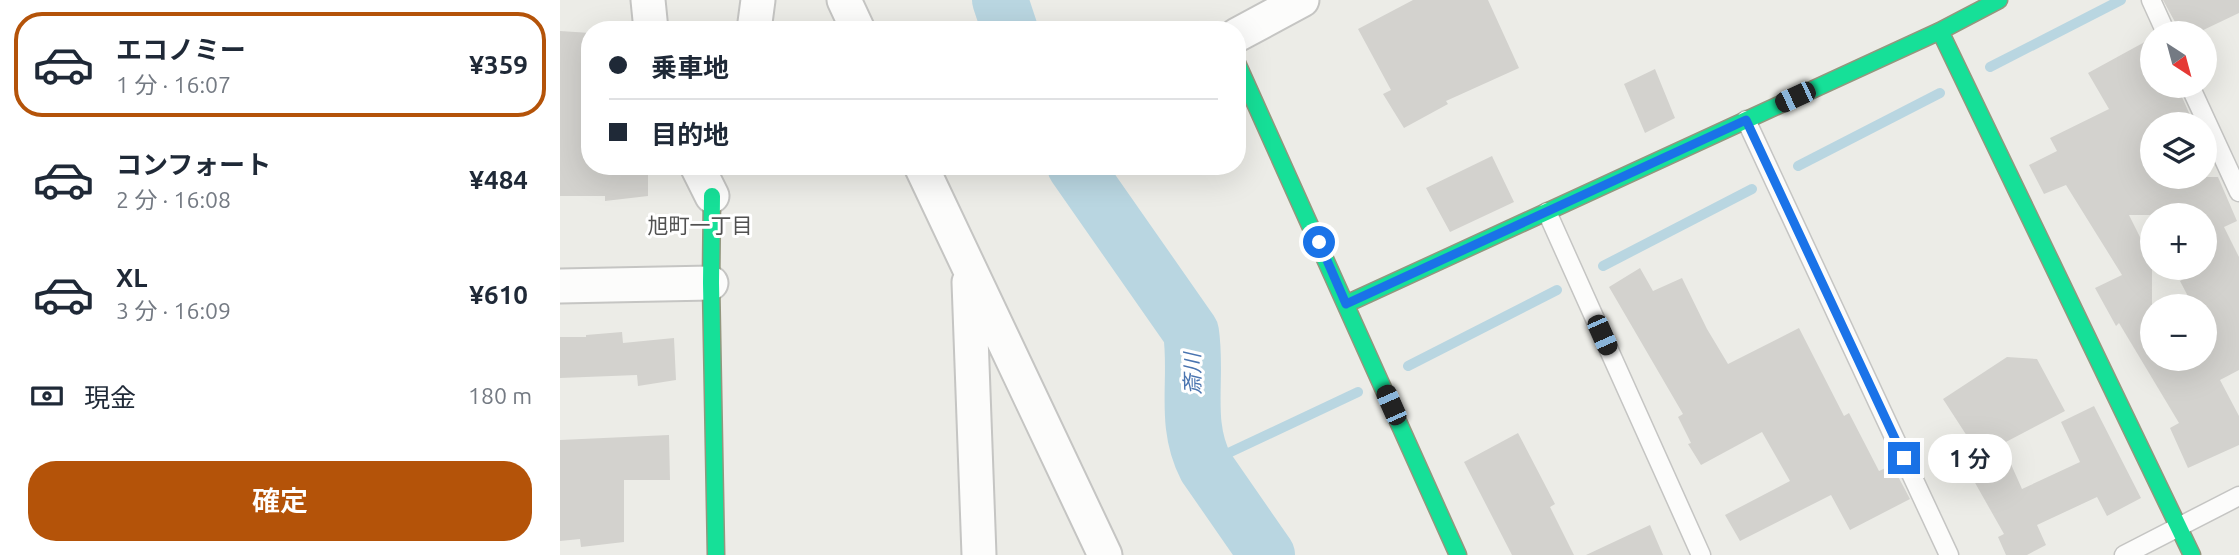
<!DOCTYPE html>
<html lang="ja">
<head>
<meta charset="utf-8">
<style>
	:root { --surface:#fff; --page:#f2f2f3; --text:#1f2937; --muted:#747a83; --line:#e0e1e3; --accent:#b45309 }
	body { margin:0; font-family:Ubuntu,"Noto Sans JP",sans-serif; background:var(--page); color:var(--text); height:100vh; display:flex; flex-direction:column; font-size:26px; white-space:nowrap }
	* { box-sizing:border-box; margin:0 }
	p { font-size:23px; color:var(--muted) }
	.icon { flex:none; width:38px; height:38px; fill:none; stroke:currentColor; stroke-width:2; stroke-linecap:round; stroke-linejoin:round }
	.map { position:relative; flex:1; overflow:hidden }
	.sheet { display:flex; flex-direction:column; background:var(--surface); width:560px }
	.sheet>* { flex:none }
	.guide { position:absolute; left:21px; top:21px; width:665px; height:154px; border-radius:28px; box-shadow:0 7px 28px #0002; display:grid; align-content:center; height:154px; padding:0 28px; background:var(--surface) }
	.needle { width:46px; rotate:144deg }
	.buttons { position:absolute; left:1580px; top:21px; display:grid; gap:14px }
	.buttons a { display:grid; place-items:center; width:77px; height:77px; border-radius:50%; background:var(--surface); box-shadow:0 7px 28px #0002; font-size:35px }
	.end { position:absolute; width:32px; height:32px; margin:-16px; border:9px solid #1a73e8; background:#fff; box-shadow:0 0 0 4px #fff }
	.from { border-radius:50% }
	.bubble { position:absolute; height:49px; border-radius:24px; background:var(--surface); box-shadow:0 7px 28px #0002; font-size:23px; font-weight:600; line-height:49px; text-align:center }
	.car { position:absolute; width:21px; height:42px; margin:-21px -10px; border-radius:9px; box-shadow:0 0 5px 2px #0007; background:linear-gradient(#222 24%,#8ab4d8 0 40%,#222 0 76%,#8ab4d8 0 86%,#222 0) }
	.guide b { display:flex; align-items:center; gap:24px; height:66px; font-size:26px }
	.guide b+b { border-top:2px solid var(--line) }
	.guide i { width:18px; height:18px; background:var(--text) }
	ul { padding:12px 0 0; list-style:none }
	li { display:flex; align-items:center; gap:21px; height:105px; margin:0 14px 10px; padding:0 14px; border:4px solid transparent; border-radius:28px }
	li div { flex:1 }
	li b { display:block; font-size:26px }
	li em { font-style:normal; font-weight:600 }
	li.selected { border-color:var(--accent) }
	li>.icon { width:63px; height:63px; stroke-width:1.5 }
	.pay { display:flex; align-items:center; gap:18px; height:77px; padding:0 28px; font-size:26px }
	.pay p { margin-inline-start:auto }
	.button { display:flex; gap:14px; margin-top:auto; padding:14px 28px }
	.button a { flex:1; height:80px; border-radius:28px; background:var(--accent); color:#fff; font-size:28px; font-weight:600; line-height:80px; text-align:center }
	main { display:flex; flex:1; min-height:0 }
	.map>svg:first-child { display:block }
</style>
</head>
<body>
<main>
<section class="sheet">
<ul>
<li class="selected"><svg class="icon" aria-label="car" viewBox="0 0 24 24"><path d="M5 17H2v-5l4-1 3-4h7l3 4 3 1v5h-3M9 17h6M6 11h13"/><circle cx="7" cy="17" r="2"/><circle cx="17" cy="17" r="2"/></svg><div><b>エコノミー</b><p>1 分 · 16:07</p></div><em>¥359</em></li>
<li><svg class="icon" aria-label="car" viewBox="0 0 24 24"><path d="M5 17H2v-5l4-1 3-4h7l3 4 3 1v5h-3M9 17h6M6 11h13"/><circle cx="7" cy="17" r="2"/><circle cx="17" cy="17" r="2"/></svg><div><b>コンフォート</b><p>2 分 · 16:08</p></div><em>¥484</em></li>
<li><svg class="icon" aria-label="car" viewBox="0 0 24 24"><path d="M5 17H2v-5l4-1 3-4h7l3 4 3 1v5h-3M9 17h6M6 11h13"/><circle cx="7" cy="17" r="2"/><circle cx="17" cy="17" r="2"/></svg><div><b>XL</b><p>3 分 · 16:09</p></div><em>¥610</em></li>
</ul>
<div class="pay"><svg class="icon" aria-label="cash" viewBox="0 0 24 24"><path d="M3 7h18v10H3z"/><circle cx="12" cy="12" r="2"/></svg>現金<p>180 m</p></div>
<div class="button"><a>確定</a></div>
</section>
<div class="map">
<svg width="1679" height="555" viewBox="0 0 1679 555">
	<rect width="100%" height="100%" fill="#ecece7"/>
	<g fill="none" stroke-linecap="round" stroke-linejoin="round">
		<path stroke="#b9d6e1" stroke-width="10" d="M1430,67l131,-67
			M1238,166l142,-73
			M1043,266l149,-77
			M848,366l149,-76
			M646,467l16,-11 136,-64"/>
		<path stroke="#b9d6e1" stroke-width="56" d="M440,0l10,30
			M515,166l116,166c7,47 -8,91 15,135l61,88"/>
	</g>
	<path fill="#d3d2ce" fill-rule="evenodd" d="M853,0h75l31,68 -73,33 2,3 -44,24 -21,-34 8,-4 -33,-61z
		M1603,0h76v13l-42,20h-16z
		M0,31l30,2v133h58v30l-43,5v-5h-45z
		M1592,38v48h25l17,38h-42v53h66l19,44 -13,6 15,30v113l-19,10 19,36v29l-51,23 -18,-40 9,-5 -60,-100 -3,3 -21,-38 27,-13 -56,-90 -22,9 -15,-29 28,-14 -7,-13 59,-29 -21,-36zM1569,215h76v53l-25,13 13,25h12v53h-53v-98z
		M1095,69l20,49 -30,15 -21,-49z
		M932,156l22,46 -64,30 -24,-44z
		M1080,268l13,23 29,-13 25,51 21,35 71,-36 45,88 5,-3 30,58 13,-6 18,34 -60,31 -19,-35 -91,46 -15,-26 65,-34 -28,-49 -61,33 -13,-21 3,-1 -13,-26 5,-3 -74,-127z
		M62,332l1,11 51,-5 2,42 -38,6 -1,-11 -77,3v-41h26v-2z
		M1447,357l30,2 28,52 -63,33 20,45 58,-27 -19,-40 33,-16 47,92 -34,18 -10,-19 -60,28 9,20 -19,10h-21l-8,-18 6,-3 -30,-53 17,-8 -48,-74z
		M958,433l37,71 -5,3 24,48h-62l-48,-93z
		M109,435l1,45h-46v62l-43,5 -1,-8 -20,2v-101z
		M1090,525l13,30h-77z"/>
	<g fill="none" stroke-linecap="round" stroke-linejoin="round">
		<defs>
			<path id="lane" d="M1591,0l15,33
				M1630,86l49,106
				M1186,120l203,435
				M987,212l154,343
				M1564,555l115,-59"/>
			<path id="street" d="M88,0l3,30
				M284,0l14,30
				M194,30l4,-30
				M677,35l65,-35
				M137,166l15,30
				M361,166l184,389
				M409,282l10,273
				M0,286l151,-3"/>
			<path id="fast" d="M1380,31l252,524
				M677,63l221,492
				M152,196l-1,87 5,272
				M786,304l594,-273 59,-31"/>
		</defs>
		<use href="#lane" stroke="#c5c5c3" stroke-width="21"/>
		<use href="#street" stroke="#c5c5c3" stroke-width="37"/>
		<use href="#fast" stroke="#93977e" stroke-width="19"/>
		<use href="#lane" stroke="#fcfcfb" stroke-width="18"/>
		<use href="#street" stroke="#fcfcfb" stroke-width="33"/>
		<use href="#fast" stroke="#16e098" stroke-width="16"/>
	</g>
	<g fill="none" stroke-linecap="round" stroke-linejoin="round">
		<path stroke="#1a73e8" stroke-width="9" d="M759,242l27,62 400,-184 158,338"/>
	</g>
	<g text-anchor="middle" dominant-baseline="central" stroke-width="6" stroke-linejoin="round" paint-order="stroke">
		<g font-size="21" fill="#515151" stroke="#fff">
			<text x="140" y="225">旭町一丁目</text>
		</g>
		<g font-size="21" font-style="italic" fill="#4974b0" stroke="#fff">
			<text transform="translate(632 374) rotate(-91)">斎川</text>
		</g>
	</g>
</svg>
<div class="buttons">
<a><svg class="needle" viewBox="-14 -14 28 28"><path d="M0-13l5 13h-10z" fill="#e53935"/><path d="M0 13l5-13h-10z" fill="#747a83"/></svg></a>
<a><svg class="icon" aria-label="layers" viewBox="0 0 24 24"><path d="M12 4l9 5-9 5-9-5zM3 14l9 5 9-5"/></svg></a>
<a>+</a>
<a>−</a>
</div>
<i class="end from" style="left:759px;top:242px"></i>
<i class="end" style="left:1344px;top:458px"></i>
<div class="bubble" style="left:1368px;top:434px;width:84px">1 分</div>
<i class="car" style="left:1235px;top:97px;rotate:245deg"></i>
<i class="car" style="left:1042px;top:335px;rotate:156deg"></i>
<i class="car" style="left:831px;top:405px;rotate:336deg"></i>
<div class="guide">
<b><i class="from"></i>乗車地</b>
<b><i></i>目的地</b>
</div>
</div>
</main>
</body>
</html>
